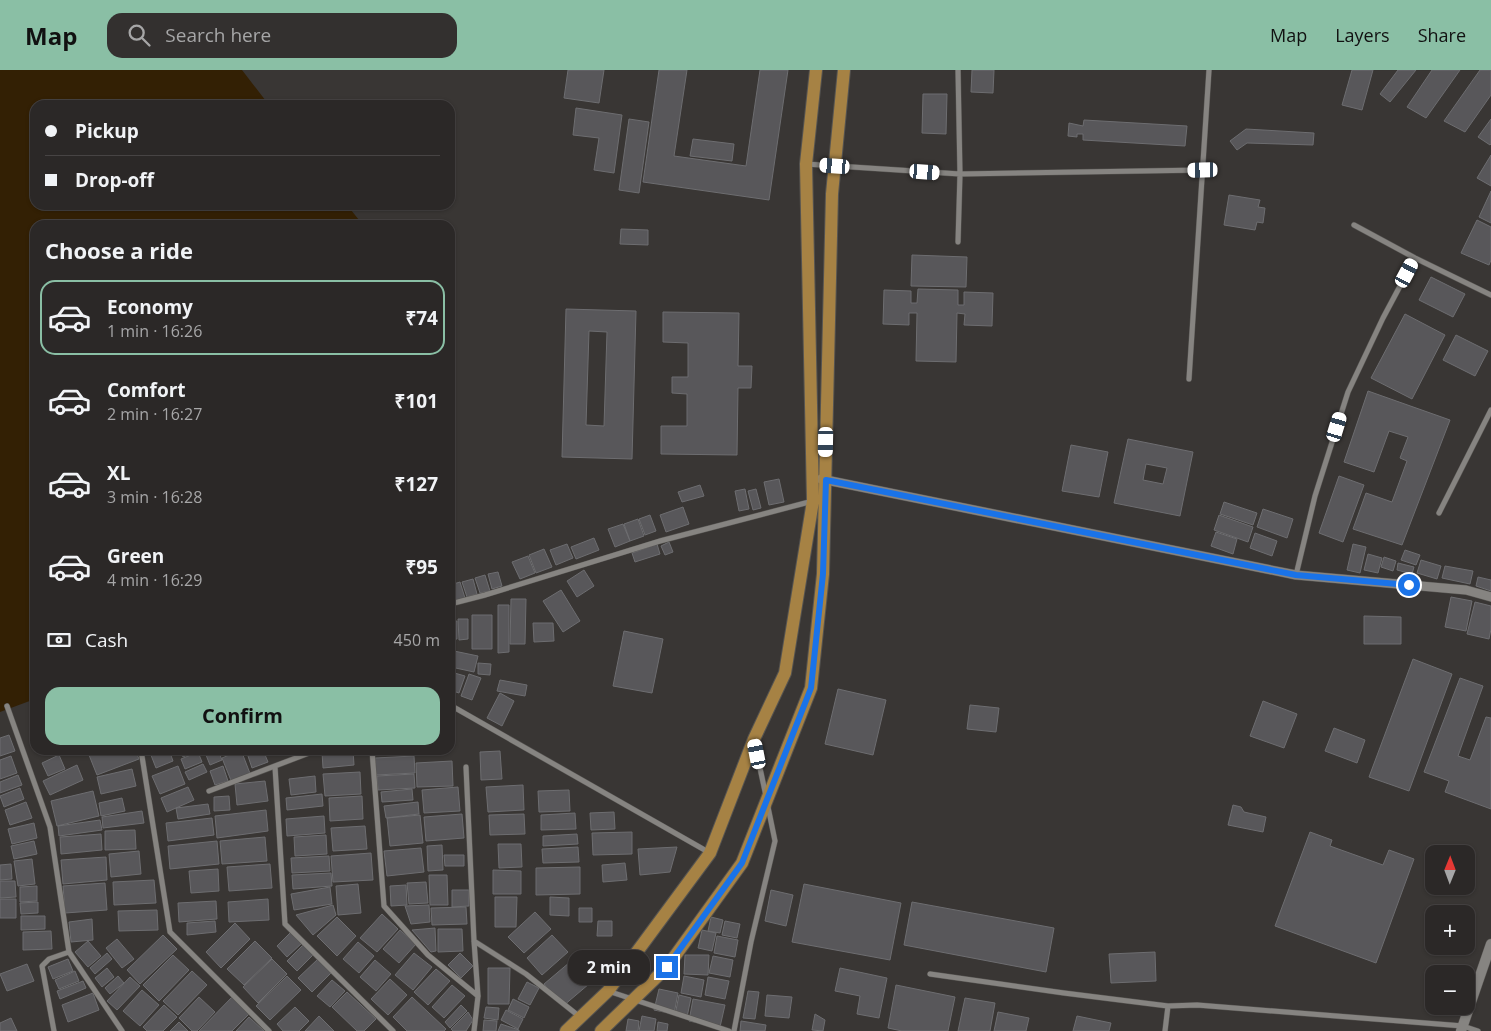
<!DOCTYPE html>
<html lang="en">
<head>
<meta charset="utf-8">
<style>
	:root { --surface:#2b2827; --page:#33302f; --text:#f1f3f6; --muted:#a6a6a7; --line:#474444; --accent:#8abfa5 }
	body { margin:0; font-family:"Open Sans",sans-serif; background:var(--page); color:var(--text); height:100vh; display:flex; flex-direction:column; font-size:19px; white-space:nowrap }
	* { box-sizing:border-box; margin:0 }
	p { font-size:16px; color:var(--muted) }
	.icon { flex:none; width:28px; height:28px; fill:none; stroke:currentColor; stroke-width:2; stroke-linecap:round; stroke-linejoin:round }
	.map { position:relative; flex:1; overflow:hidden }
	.details { position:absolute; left:30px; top:150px; width:425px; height:535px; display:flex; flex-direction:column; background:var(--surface); border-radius:15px; box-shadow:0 1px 4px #0004,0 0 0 1px var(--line) }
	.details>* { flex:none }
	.banner { position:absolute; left:30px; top:30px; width:425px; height:110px; border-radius:15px; box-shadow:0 1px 4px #0004,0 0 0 1px var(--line); display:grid; align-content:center; height:110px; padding:0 15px; background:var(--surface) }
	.needle { width:32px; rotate:1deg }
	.fabs { position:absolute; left:1425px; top:775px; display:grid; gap:10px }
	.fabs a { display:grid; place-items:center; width:50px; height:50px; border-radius:10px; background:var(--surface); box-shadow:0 1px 4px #0004,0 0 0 1px var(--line); font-size:25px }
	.end { position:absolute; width:22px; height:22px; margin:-11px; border:6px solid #1a73e8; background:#fff; box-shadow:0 0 0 2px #fff }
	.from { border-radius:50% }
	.bubble { position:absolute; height:35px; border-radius:15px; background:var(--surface); box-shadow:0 1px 4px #0004,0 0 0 1px var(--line); font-size:16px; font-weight:700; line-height:35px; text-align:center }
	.car { position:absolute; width:15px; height:30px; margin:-15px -8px; border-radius:6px; box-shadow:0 0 4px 1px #0007; background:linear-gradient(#fff 24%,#345 0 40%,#fff 0 76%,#345 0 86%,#fff 0) }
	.banner b { display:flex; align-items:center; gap:18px; height:48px; font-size:19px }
	.banner b+b { border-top:1px solid var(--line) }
	.banner i { width:12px; height:12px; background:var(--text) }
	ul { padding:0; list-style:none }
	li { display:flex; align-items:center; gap:15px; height:75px; margin:0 10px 8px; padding:0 5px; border:2px solid transparent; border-radius:15px }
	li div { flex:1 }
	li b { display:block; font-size:19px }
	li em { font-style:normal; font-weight:700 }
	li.selected { border-color:var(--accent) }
	li>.icon { width:45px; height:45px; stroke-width:1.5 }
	h2 { padding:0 15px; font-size:22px; line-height:60px }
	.pay { display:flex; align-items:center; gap:12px; height:55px; padding:0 15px; font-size:19px }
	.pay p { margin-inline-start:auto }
	.action { display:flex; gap:10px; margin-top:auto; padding:10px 15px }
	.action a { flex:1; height:58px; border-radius:15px; background:var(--accent); color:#111; font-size:20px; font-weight:700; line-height:58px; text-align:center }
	header { display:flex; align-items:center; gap:30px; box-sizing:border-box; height:70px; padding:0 25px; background:var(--accent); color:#111 }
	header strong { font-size:24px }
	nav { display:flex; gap:28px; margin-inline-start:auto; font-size:18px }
	.search { width:350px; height:45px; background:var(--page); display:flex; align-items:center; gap:12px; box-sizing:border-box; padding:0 18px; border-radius:15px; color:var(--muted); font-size:19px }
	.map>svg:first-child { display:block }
</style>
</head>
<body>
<header>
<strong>Map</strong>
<div class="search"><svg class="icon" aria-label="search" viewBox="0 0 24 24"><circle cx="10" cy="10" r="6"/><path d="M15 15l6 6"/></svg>Search here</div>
<nav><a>Map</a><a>Layers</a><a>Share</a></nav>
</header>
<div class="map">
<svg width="1491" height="961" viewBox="0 0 1491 961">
	<rect width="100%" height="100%" fill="#393634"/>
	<path fill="#332004" d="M0,0h242l27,35h-234v100h312l16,20h-328v474l-35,13z"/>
	<path fill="#58575a" stroke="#6d6d70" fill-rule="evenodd" d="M568,0h36l-5,33 -35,-5z
		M659,0h28l-13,86 72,10 14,-96h28l-19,130 -126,-18z
		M972,0h22l-1,23 -22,-1z
		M1352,0h21l-11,40 -20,-5z
		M1398,0h18l-26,32 -10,-8z
		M1432,0h28l-34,48 -19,-11z
		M1480,0h11v25l-26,37 -21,-11z
		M923,24h24l-1,40 -24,-1z
		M576,38l46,7 -8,58 -20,-3 5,-32 -26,-3z
		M629,49l20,3 -10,71 -20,-3z
		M1491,49v25l-1,1 -12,-8z
		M1084,50l103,6 -2,20 -102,-6v-6h-6v3l-9,-1 1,-13 14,3z
		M1246,59l68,4 -1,12 -66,-2 -10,7 -7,-9z
		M693,69l41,5 -2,17 -42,-5z
		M1491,85v31l-14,-8z
		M1491,121v32l-12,-6z
		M1229,125l31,5 -2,7 7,1 -2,15 -6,-1 -2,8 -31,-5z
		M1477,150l14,7v33l-2,5 -28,-12z
		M621,159l27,1v15l-28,-1z
		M912,185l55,2 -1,30 -55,-1z
		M1431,207l34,17 -12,23 -34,-17z
		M918,219l40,1v15h6v-13l29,1 -1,33 -28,-1 1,-11 -8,-1 -1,49 -40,-1 1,-48h-8v12l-26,-1 1,-34 27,1v12h6z
		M566,239l70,2 -4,148 -70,-2zM589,261l18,1 -3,94 -18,-1z
		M663,242l76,1 -1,53h14l-1,22h-13l-1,67 -76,-1v-28h26v-32l-15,-1v-16h16v-34l-25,-1z
		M1405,244l40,21 -33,64 -41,-21z
		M1456,265l32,16 -13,25 -32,-16z
		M1368,321l82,29 -48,125 -49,-16 13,-36 26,9 15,-41 -7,-3 8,-21 -19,-6 -15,41 -30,-10z
		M1128,369l65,13 -13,64 -66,-13zM1146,394l21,4 -4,16 -20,-4z
		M1071,375l37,7 -9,45 -37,-6z
		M1339,406l25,9 -21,57 -24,-9z
		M779,409l5,23 -15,3 -5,-23z
		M700,415l4,11 -22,6 -4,-10z
		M745,419l4,20 -10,2 -4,-20z
		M756,419l5,19 -8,2 -5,-19z
		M1224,432l33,11 -4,12 -33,-11z
		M683,437l6,17 -23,8 -6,-17z
		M1263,439l30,10 -6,19 -30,-11z
		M650,445l6,16 -11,4 -6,-16z
		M1219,445l34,12 -5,15 -34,-12z
		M638,449l6,17 -14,5 -6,-17z
		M623,454l7,17 -15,6 -7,-18z
		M1216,462l21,7 -4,15 -22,-8z
		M1255,463l22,8 -5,15 -22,-8z
		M594,468l5,12 -23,9 -5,-12z
		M669,472l4,10 -8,3 -4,-9z
		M567,474l6,14 -17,7 -6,-15z
		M657,474l3,10 -25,8 -3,-9z
		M1353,474l13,3 -6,26 -13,-3z
		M544,479l8,18 -16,6 -7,-18z
		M1405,480l15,5 -4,10 -15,-5z
		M1368,484l14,4 -4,15 -14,-3z
		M528,486l7,17 -15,6 -8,-17z
		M1384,487l12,4 -3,10 -12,-4z
		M1421,490l20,6 -4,13 -20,-6z
		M1398,493l16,4 -2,7 -15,-4z
		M1445,496l28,5 -3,13 -28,-6z
		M584,500l10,16 -17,11 -10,-16z
		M498,502l4,14 -10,3 -4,-15z
		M485,505l5,16 -10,2 -5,-15z
		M1478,507l13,3v11l-15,-5z
		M473,509l4,15 -10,3 -5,-15z
		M460,512l5,16 -15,4v-17z
		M561,520l19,31 -17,11 -20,-31z
		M1451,527l21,4 -6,30 -21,-4z
		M511,529h15l-1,45h-15z
		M1475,532l16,4v23l-2,10 -22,-5z
		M498,535h11v47l-11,1z
		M472,545h20v34h-20z
		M1364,546l37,1v27h-37z
		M458,549h10v20l-9,1z
		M457,551v18l-7,1v-18z
		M533,553h20l1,18 -20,1z
		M624,561l39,8 -11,54 -39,-7z
		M454,581l24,5 -4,16 -23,-5z
		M1413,589l39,15 -43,117 -40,-14z
		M478,593l13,1 -1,11 -12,-1z
		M451,602l14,4 -6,17 -9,-3z
		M469,604l12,4 -9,22 -11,-4z
		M1460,608l23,8 -25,70 12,4 16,-43 5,1v91l-46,-17 4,-11 -25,-9z
		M500,610l27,5 -2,11 -28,-5z
		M838,619l48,11 -13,55 -48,-11z
		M500,623l14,8 -12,25 -15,-8z
		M1263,631l34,13 -13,34 -34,-12z
		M970,635l29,3 -3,24 -29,-3z
		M1334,658l31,12 -8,23 -32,-12z
		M9,665l6,16 -15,5v-18z
		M102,680h33l4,9 -42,16 -8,-20z
		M149,680h20l4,11 -17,7z
		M180,680h15l1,1 -13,6z
		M204,680h14l4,10 -12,5z
		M241,680l10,26 -19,7 -10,-25z
		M246,680h17l5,12 -16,6z
		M345,680h8l1,15 -31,3 -1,-16z
		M374,680h39v2l-38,2z
		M500,681l2,28 -21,1 -1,-28z
		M198,682l4,10 -17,7 -4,-10z
		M59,685l6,14 -17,7 -6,-13z
		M11,686l6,17 -17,6v-19z
		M414,686l1,17 -39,2 -1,-17z
		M452,691l1,25 -36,1 -1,-24z
		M203,694l4,8 -18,8 -4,-8z
		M77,695l6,15 -33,15 -7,-14z
		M178,696l7,18 -25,10 -8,-18z
		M223,696l5,15 -13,4 -5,-14z
		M132,699l4,17 -35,8 -4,-17z
		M360,702l1,22 -36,2 -2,-22z
		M414,704l1,14 -37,2 -1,-14z
		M18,705l4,10 -22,8v-11z
		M315,706l1,16 -25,3 -2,-16z
		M265,711l3,20 -31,4 -2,-21z
		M523,715l1,25 -36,2 -2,-25z
		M188,717l6,13 -27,12 -6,-14z
		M458,717l2,24 -36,2 -2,-23z
		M20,718l4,11 -20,8 -4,-11z
		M412,719l1,11 -31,2 -1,-10z
		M569,720l1,21 -31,1 -1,-21z
		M93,721l6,25 -42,10 -6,-25z
		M322,724l1,12 -36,4 -1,-12z
		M229,726l1,14 -16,1v-14z
		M362,726l1,23 -33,2 -1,-23z
		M122,728l3,13 -24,5 -2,-13z
		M26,732l6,16 -22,7 -5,-15z
		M418,732l1,12 -33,4 -2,-12z
		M208,734l2,10 -32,5 -2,-11z
		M1233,735l8,2 3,5 22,5 -3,15 -35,-7z
		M266,740l2,21 -51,7 -2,-22z
		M142,741l2,12 -41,5 -1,-11z
		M614,742l1,17 -24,1 -1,-17z
		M575,743l1,16 -35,1v-15z
		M462,744l2,24 -38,3 -2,-24z
		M524,744l1,20 -35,1 -1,-20z
		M420,745l3,28 -33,3 -3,-28z
		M324,746l1,17 -38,3 -1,-17z
		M212,748l2,17 -46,6 -2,-18z
		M100,750l2,10 -43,6 -1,-10z
		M34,753l3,15 -25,6 -4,-15z
		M365,756l2,23 -34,2 -2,-23z
		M135,760l1,19 -31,1v-19z
		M632,762v22l-39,1 -1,-22z
		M1310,762l22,8 -2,6 53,19 6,-15 25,9 -38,104 -101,-37z
		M101,764l1,16 -41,4 -1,-17z
		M577,764l1,10 -35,2v-10z
		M326,765l1,19 -32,2 -1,-19z
		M265,767l2,24 -45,3 -2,-23z
		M34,771l3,13 -23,5 -3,-13z
		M217,771l2,23 -49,5 -2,-23z
		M498,774h23l1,23 -23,1z
		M442,775l1,25 -15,1 -1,-25z
		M578,777l1,15 -36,1 -1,-14z
		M677,777l-7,25 -30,3 -2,-26z
		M421,778l3,24 -37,4 -3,-25z
		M139,781l2,23 -30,3 -2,-23z
		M371,783l2,27 -40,2 -2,-26z
		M444,785h20v11h-19z
		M329,786l1,15 -38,2 -1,-15z
		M106,787l1,23 -44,4 -2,-24z
		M32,789l3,25 -17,2 -4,-25z
		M625,793l2,17 -24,2 -1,-17z
		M11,794l1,15 -12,1v-15z
		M270,794l2,24 -43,3 -2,-24z
		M580,797v27l-44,1v-27z
		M218,799l1,22 -28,2 -2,-22z
		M493,800l28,1v23h-28z
		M331,803l1,13 -39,3 -1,-14z
		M429,805h18l1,30h-18z
		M154,810l2,23 -42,2 -1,-23z
		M0,811h15l1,16 -16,1z
		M426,812l2,21 -19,1 -2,-21z
		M105,813l2,27 -42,3 -2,-27z
		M358,814l3,29 -23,2 -2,-29z
		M804,814l97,19 -11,57 -98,-18z
		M406,815l1,20 -16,1 -1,-20z
		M37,816v15l-17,1v-15z
		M330,817l2,17 -38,6 -3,-16z
		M452,820h17v16l-17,1z
		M771,820l22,5 -7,31 -21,-5z
		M495,827h22l-1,30h-21z
		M550,827l19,1v18l-19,-1z
		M0,829h16v19h-16z
		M268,829l1,21 -40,2 -1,-20z
		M216,831l1,18 -38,3 -1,-19z
		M38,832v11l-17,1 -1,-11z
		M912,832l142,26 -8,44 -142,-27z
		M333,835l3,10 -23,20 -17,-20z
		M429,835l1,17 -19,2 -6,-18z
		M466,837l1,17 -35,1 -1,-17z
		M579,838h13v14h-13z
		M157,840l1,20 -39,1 -1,-20z
		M535,842l16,17 -27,24 -16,-16z
		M382,844l16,15 -21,23 -17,-14z
		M21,846h24v13l-24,1z
		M337,847l19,19 -19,20 -20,-20z
		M711,847l12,3 -3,13 -12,-2z
		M92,849l1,21 -22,2 -2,-20z
		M215,851l1,11 -29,3v-12z
		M598,851h14v15h-15z
		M725,851l15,3 -3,14 -15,-3z
		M235,853l15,16 -29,29 -15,-16z
		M435,858l1,23 -5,1 -19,-22z
		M438,859h24l1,22 -25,1z
		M400,860l16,14 -17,19 -16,-14z
		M702,860l14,3 -4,18 -14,-3z
		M51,861l1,18 -29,1v-18z
		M291,862l11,11 -15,14 -10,-11z
		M163,865l14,14 -37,35 -13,-14z
		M552,865l16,17 -26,23 -15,-17z
		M717,866l21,4 -3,17 -21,-4z
		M117,869l17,20 -12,9 -16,-20z
		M88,871l13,15 -13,11 -13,-15z
		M255,871l17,17 -28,27 -17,-16z
		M358,872l16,14 -15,17 -16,-14z
		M303,875l10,10 -16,16 -10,-10z
		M1155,882l1,29 -45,2 -2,-29z
		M107,883l5,6 -17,15 -5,-6z
		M414,883l18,14 -19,23 -18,-15z
		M460,883l13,13 -12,12 -13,-13z
		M173,885l16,15 -30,31 -16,-16z
		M685,885h24l-1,20 -24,-1z
		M713,886l20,4 -3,17 -21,-4z
		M68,889l5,12 -20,8 -5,-12z
		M272,889l15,15 -29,29 -15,-16z
		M318,889l14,13 -20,20 -14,-14z
		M375,890l16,14 -15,17 -16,-14z
		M570,892l19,22 -26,22 -19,-22z
		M27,894l7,17 -27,10 -7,-17z
		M107,898l7,9 -12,10 -7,-9z
		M488,898h22l-1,36h-21z
		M840,898l47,10 -8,40 -22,-4 3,-18 -25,-5z
		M436,899l14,12 -22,24 -14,-13z
		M75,901l4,10 -20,8 -4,-9z
		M192,901l15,14 -29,30 -15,-14z
		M118,906l6,7 -14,11 -5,-6z
		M287,906l14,14 -31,30 -14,-14z
		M684,906l20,4 -3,17 -20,-4z
		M130,907l10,9 -23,24 -10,-9z
		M708,907l21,4 -4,18 -20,-4z
		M390,909l17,16 -19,20 -17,-16z
		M332,910l13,11 -15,16 -13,-11z
		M83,911l3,7 -26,11 -3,-8z
		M527,912l12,6 -9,17 -12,-6z
		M452,915l13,11 -21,22 -12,-11z
		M896,915l59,12 -7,34h-46l-14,-3z
		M659,919l19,4 -4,21 -20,-4z
		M142,920l17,15 -19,21 -17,-15z
		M748,921l11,1 -4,27 -12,-1z
		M347,922l29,27 -12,12h-7l-25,-24z
		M93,923l6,17 -31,12 -6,-17z
		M679,925l12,3 -4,19 -12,-2z
		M767,925l25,2 -3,21 -24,-2z
		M233,926l17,17 -18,18h-33z
		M199,927l16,15 -18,19h-5l-13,-13z
		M412,927l34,32 -2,2h-37l-14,-14z
		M965,928l30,5 -5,28h-32z
		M513,929l16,8 -5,11 -16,-8z
		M693,929l32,6 -5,22 -31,-6z
		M164,935l13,12 -14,14h-16l-4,-4z
		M461,935l6,6 -17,17 -5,-6z
		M295,937l14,14 -10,10h-16l-6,-7z
		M486,937l13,1 -1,12 -14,-2z
		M506,940l17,9 -5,10 -17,-9z
		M468,942l5,8 -7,11h-13l-2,-2z
		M998,942l31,6 -3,13h-32z
		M815,944l10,6 -2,11 -11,-1z
		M319,946l15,15h-29z
		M642,946l14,3 -2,12h-15z
		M1077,946l34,7 -2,8h-36z
		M249,947l15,14h-28z
		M11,948l6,13h-17v-8z
		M628,949l11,2 -1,10h-12z
		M484,950l13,1 -1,10h-13z
		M741,951l25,4 -1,6h-25z
		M179,952l9,9h-18z
		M658,952l10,2 -1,7h-10z
		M501,954l18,6v1h-21z"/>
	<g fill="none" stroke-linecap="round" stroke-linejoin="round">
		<defs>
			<path id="minor" d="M806,94l154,10 243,-4
				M1354,155l61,33 76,37
				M958,172l2,-68 -2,-104
				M1189,309l20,-309
				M1439,443l52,-103
				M1296,505l19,-79 33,-104 35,-74 32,-60
				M450,534l35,-9 175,-54 153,-40
				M450,635l260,148
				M7,636l43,121 19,125 53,79
				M755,675l11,51
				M141,680l29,182 99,99
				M372,680l12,156 44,49 50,41
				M275,697l10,157 108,107
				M466,697l8,174 4,55 -4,35
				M209,721l108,-41
				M474,871l52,33 54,43
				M930,904l134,19 104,13 29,-1 266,21 15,5
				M608,921l121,40
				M54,961l-12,-65 7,-7 20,-7
				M734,961l17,-89 24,-101 -7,-34
				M1165,961l3,-25"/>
			<path id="tertiary" d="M821,409l475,96 170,15 25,7"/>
			<path id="secondary" d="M1461,961l30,-87"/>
			<path id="primary" d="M566,961l42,-40 102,-138 44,-114 31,-66 28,-172 -7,-337 10,-94
				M601,961l66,-64 75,-104 69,-175 12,-114 9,-380 12,-124"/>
		</defs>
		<use href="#minor" stroke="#565451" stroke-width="6"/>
		<use href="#tertiary" stroke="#565451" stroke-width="10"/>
		<use href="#secondary" stroke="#565451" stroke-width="11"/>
		<use href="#primary" stroke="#565451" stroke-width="14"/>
		<use href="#minor" stroke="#868481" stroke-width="5"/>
		<use href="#tertiary" stroke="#868481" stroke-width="9"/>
		<use href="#secondary" stroke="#868481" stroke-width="10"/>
		<use href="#primary" stroke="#a68244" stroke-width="12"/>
	</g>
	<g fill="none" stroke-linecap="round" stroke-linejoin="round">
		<path stroke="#1a73e8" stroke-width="6" d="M667,897l75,-104 69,-175 12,-114 3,-94 470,95 113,10"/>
	</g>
</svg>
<div class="fabs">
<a><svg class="needle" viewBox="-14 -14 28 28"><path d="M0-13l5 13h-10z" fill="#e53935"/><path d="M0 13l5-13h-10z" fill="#a6a6a7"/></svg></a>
<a>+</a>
<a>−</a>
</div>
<i class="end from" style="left:1409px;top:515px"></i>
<i class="end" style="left:667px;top:897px"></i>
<div class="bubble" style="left:568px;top:880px;width:82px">2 min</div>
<i class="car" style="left:835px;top:96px;rotate:274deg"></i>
<i class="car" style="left:1203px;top:100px;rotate:269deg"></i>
<i class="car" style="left:925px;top:102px;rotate:94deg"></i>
<i class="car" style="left:1407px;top:203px;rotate:28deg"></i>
<i class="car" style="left:1337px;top:357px;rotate:17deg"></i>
<i class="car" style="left:826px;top:372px;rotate:181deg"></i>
<i class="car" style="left:757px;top:684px;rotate:349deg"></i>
<div class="banner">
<b><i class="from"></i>Pickup</b>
<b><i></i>Drop-off</b>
</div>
<section class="details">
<h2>Choose a ride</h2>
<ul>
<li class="selected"><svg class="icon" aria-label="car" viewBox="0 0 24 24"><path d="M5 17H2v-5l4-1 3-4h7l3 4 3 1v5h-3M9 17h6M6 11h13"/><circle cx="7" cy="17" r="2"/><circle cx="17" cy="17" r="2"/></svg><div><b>Economy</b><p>1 min · 16:26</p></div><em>₹74</em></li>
<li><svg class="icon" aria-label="car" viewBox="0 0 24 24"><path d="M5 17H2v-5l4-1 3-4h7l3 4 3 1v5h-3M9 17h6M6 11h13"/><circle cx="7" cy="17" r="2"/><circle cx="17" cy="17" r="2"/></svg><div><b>Comfort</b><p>2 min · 16:27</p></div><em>₹101</em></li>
<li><svg class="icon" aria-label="car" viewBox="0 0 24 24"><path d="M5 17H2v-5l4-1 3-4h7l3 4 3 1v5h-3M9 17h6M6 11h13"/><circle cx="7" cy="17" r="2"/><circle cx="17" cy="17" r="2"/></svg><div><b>XL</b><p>3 min · 16:28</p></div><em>₹127</em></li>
<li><svg class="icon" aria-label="car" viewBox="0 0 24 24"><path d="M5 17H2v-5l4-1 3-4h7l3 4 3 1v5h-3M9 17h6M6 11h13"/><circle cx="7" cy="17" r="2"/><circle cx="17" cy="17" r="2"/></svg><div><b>Green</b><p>4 min · 16:29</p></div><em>₹95</em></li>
</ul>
<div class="pay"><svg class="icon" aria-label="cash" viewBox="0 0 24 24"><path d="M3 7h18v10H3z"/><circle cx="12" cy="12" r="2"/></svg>Cash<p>450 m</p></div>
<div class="action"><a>Confirm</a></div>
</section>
</div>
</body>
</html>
